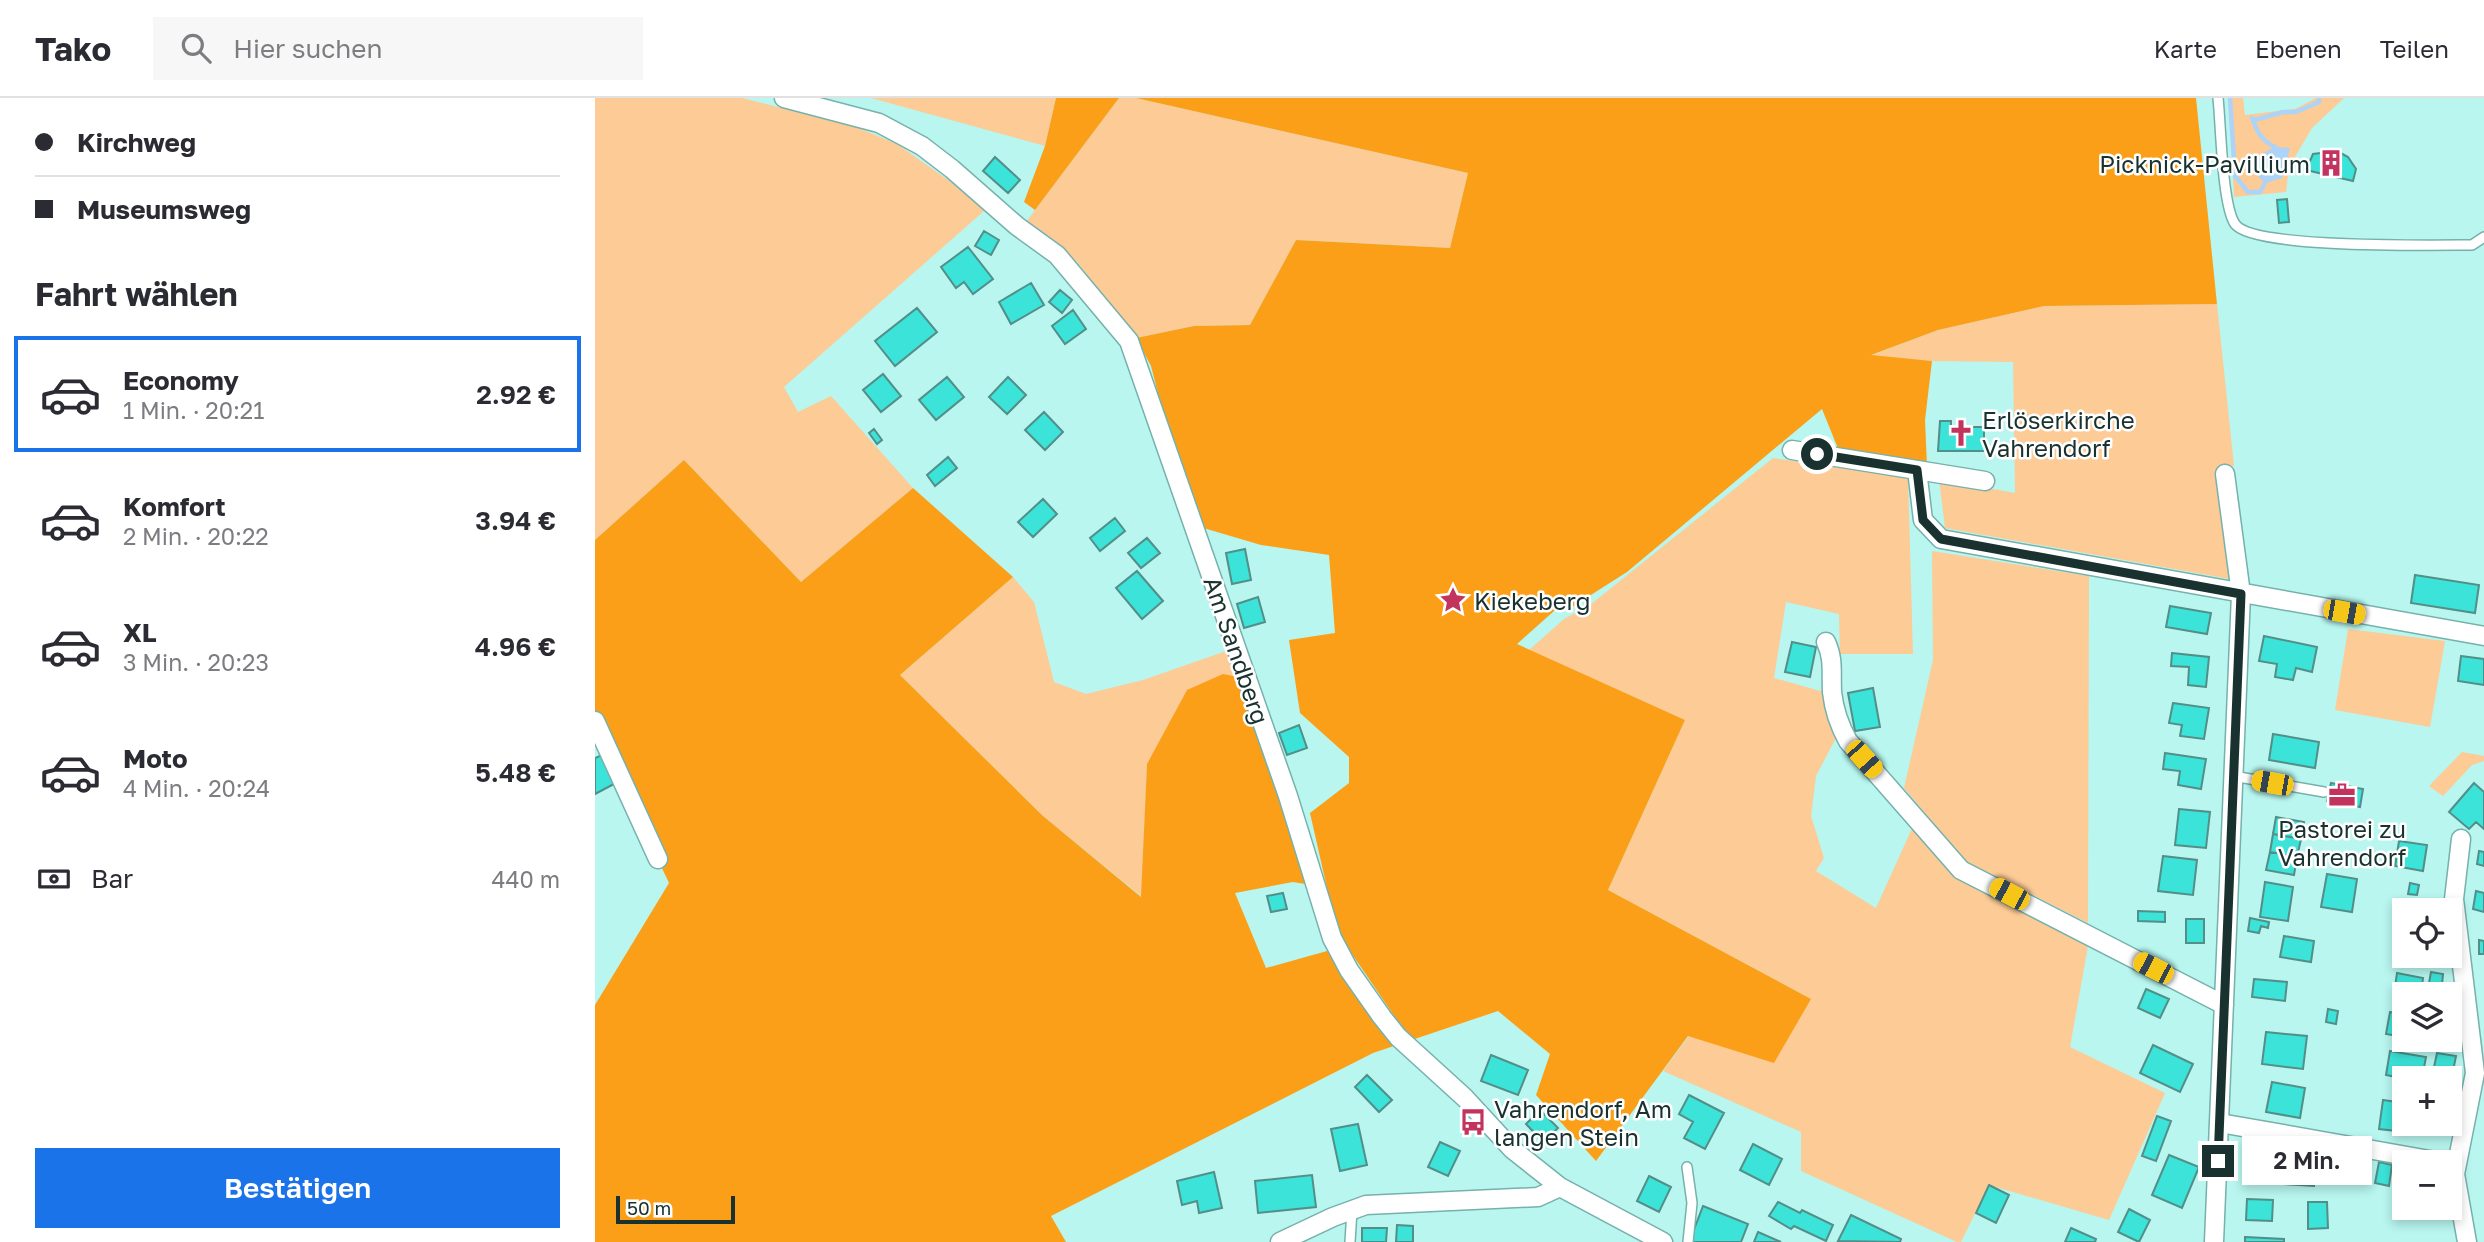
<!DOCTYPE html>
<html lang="de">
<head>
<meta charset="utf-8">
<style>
	:root { --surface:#fff; --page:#f7f7f7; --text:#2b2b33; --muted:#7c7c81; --line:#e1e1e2; --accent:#1a73e8 }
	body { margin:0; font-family:"Golos Text",sans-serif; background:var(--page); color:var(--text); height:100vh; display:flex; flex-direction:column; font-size:26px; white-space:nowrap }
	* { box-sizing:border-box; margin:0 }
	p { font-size:23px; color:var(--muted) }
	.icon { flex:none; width:38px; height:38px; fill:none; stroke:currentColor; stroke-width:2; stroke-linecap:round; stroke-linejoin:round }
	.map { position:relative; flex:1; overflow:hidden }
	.drawer { display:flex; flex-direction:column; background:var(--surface); width:595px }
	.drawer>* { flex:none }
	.banner { display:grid; align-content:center; height:154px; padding:0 35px; background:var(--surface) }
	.tools { position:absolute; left:1797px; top:800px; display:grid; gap:14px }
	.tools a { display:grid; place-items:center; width:70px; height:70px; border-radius:0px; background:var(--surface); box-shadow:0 4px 10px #0003; font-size:35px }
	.scale { position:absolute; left:21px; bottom:18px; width:119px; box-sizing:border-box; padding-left:7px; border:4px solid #19322f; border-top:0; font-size:19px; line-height:24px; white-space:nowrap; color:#19322f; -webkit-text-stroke:5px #fff; paint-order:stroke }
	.end { position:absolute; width:32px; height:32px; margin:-16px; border:9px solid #19322f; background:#fff; box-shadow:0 0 0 4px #fff }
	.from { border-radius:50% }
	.bubble { position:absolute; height:49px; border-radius:0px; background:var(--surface); box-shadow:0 4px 10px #0003; font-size:23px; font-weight:600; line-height:49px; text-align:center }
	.car { position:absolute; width:21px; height:42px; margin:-21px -10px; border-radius:9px; box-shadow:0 0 5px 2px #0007; background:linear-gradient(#f5c518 24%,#345 0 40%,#f5c518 0 76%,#345 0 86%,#f5c518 0) }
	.banner b { display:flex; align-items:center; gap:24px; height:66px; font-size:26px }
	.banner b+b { border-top:2px solid var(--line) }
	.banner i { width:18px; height:18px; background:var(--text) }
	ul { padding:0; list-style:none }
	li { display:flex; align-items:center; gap:21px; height:116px; margin:0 14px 10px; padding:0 21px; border:4px solid transparent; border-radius:0px }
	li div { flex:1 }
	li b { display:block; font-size:26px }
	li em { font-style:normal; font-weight:600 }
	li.current { border-color:var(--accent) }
	li>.icon { width:63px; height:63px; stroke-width:1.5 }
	h2 { padding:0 35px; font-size:32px; line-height:84px }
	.pay { display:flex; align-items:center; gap:18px; height:77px; padding:0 35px; font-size:26px }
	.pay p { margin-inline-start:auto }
	.primary-button { display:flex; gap:14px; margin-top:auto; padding:14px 35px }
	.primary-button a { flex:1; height:80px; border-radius:0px; background:var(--accent); color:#fff; font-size:28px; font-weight:600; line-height:80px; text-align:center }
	header { display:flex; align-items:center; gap:42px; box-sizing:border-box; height:98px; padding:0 35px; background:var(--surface); border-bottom:2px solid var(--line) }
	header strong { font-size:33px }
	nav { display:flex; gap:38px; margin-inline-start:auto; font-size:24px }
	.search { width:490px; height:63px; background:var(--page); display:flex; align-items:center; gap:18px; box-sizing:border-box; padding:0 24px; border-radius:0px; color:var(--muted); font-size:26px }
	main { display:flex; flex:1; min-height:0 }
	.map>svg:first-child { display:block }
</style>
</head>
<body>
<header>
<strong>Tako</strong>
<div class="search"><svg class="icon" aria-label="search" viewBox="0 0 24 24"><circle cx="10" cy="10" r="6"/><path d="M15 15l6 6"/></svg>Hier suchen</div>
<nav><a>Karte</a><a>Ebenen</a><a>Teilen</a></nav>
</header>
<main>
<section class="drawer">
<div class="banner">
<b><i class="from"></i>Kirchweg</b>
<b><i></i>Museumsweg</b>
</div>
<h2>Fahrt wählen</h2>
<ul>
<li class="current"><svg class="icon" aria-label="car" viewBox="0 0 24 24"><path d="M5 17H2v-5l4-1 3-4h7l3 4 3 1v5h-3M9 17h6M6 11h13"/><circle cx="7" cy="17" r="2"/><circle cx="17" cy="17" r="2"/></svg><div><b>Economy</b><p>1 Min. · 20:21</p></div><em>2.92 €</em></li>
<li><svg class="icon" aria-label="car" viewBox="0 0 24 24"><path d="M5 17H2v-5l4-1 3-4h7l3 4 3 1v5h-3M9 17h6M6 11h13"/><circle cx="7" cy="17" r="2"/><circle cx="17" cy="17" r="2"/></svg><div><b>Komfort</b><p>2 Min. · 20:22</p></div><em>3.94 €</em></li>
<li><svg class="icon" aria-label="car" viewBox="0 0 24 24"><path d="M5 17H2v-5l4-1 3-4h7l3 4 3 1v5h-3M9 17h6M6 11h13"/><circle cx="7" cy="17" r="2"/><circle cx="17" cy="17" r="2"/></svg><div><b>XL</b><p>3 Min. · 20:23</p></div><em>4.96 €</em></li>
<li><svg class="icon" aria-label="car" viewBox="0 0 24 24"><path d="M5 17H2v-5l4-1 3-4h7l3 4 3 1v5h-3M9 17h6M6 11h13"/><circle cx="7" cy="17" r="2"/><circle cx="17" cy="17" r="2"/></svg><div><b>Moto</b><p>4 Min. · 20:24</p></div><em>5.48 €</em></li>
</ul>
<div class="pay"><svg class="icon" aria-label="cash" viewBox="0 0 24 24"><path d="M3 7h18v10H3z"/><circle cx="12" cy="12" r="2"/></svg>Bar<p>440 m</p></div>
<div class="primary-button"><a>Bestätigen</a></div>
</section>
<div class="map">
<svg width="1889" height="1144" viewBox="0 0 1889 1144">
	<rect width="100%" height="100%" fill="#b8f6ef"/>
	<path fill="#fdcb95" d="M0,0h147l114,29 41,17 68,48 19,19 -200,176 14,25 33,-16 82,92 -112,94 -117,-122 -89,80z
		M276,0h185l-11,48z
		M524,0h17l332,75 -18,75 -154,-8 -46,85 -56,1 -58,12 -59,-76 -51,-40z
		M1634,0h14l2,17 50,-6 21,-11h28l-32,30 -23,39 -3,25 -52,5z
		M1622,206l17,162 -15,2 11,111 -285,-51 -6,-49 76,14 -2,-131 -81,-1 -63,-5 69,-26 106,-24z
		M1178,360l135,20 5,176h-73l-1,-40 -53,-12 -12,76 50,14 14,42 -22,42 -5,40 13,42 -8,13 60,37 38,-84 43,52 131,70 -18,101 95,46 -56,127 -120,-35 -28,57h-4l-156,-71v-39l-138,-61 26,-35 122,-37 -203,-109 77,-170 -156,-70 35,-31 26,-14z
		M1337,453l157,25 -1,347 -123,-62 -61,-73 29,-128z
		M418,479l21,25 20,80 32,12 57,-14 89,-31 11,29 -96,86 -5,133 -99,-81 -143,-141z
		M1753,531l97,12 -15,86 -95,-17z
		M1867,654l22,4v5l-12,4 -29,31 -14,-10z"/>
	<path fill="#fb9f18" d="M461,0h63l-84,112 -11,-8 21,-56z
		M541,0h1060l21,206 -173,2 -106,24 -67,25 61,6 -7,59 2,46 -86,-10 -19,-47 -195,163 -55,35 -18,4 -37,33 168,76 -77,170 203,109 -37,64 -86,-27 -92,125 -60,-66 14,-41 -52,-43 -125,42 -322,163 15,26h-471v-237l74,-122 -74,-157v-186l89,-80 117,122 112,-94 100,89 -113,98 143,141 98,81 6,-133 40,-74 36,-16 20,4 68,207 -18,-3 -58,11 31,75 61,-17 56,78 16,-6 -62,-91 -27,-119 39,-30v-26l-49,-44 -11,-73 46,-7 -6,-78 -68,-10 -61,-18 -18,-40 -31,-121 -15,-28 58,-12 56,-1 46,-85 154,8 18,-75z"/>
	<path fill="#add3f8" d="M1680,49l15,1 -8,30 -16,5c-11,-8 -14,-13 -10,-26z"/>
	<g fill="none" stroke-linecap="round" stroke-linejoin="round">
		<path stroke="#add3f8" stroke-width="4.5" d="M1635,0l5,78 13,16h12l7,-13
			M1679,53l1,-4c-13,-6 -18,-15 -23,-29l3,2 28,-8h13l23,-10v-4"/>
	</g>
	<path fill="#3be3d8" stroke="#538e88" stroke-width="2" d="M1742,53l11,6 8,12 -3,12 -47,-11 7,-16z
		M400,59l25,23 -12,13 -25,-22z
		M1692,101l2,23 -10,1 -2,-23z
		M389,133l15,9 -8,15 -16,-9z
		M373,149l25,32 -20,15 -9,-12 -8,6 -15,-21z
		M436,185l13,22 -33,19 -12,-22z
		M465,192l12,10 -10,13 -13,-11z
		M322,210l20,24 -42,34 -20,-25z
		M478,212l13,19 -21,15 -13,-18z
		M288,276l18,22 -20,16 -18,-22z
		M352,279l17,20 -28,23 -17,-20z
		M413,279l18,18 -19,19 -18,-17z
		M449,314l19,20 -18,18 -20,-20z
		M1345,323h11v6h33v24h-46z
		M279,331l8,11 -5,4 -8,-11z
		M353,359l9,11 -22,18 -8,-11z
		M448,401l14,15 -24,23 -15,-15z
		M520,420l10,13 -25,20 -10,-13z
		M552,440l13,15 -19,15 -13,-15z
		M650,451l6,31 -19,4 -6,-31z
		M542,473l26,30 -21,18 -26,-31z
		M1820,477l64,10 -4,28 -64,-10z
		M663,499l7,25 -21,6 -7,-24z
		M1575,508l41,7 -4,21 -41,-7z
		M1669,538l53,11 -5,25 -16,-4 -3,12 -18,-3 2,-13 -18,-3z
		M1197,544l24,5 -6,30 -25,-5z
		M1577,555l37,4 -3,30 -18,-2 1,-18 -18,-1z
		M1866,558l23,3v26l-26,-4z
		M1278,590l7,39 -25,4 -7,-38z
		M1578,605l36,5 -5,31 -24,-3 2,-11 -13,-2z
		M704,627l8,23 -20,7 -8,-22z
		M1678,636l46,8 -4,26 -46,-8z
		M1570,655l41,6 -5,30 -23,-4 2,-14 -17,-2z
		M7,657l12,29 -19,10v-36z
		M1736,685l32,6 -3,18 -33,-6z
		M1879,685l10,9v37l-8,-7 -7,7 -20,-17z
		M1584,711l31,3 -4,36 -31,-3z
		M1681,719l28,5 -3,17 -28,-5z
		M1678,736l28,5 -4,18 -27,-5z
		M1804,743l28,4 -4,26 -28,-5z
		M1884,753l5,1v14l-7,-2z
		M1675,754l27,5 -3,18 -28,-5z
		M1568,758l34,4 -4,35 -35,-4z
		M1732,776l30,5 -5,33 -31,-5z
		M1670,784l28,5 -5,34 -28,-4z
		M1815,785l9,2 -2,10 -9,-1z
		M1881,793l8,2v19l-11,-3z
		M688,795l4,16 -16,3 -4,-16z
		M1815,804l23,3 -1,5h-23z
		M1543,813l27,1v10l-27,-1z
		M1655,820l19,4 -1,6 -7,-2 -2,7 -11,-2z
		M1591,821h18v24h-18z
		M1689,838l30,5 -3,21 -31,-5z
		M1884,842l5,1v13h-5z
		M1836,874l12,2 -1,11 -13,-2z
		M1802,875l26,5 -2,16 -16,2 -11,-2z
		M1659,881l33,3 -2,19 -33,-4z
		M1551,891l23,10 -9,19 -22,-10z
		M1733,911l10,2 -2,13 -10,-2z
		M1795,914l15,2v26l7,1 -14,-3v-2l-12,-2z
		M1671,934l41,4 -4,33 -41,-5z
		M1558,947l40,19 -13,28 -40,-19z
		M1795,953l36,6 -4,21 -17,1 -19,-4z
		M1842,955l19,3 -3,15 -19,-4z
		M896,957l37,15 -10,25 -37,-14z
		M772,977l25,25 -13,12 -24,-25z
		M1677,984l33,6 -5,30 -34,-6z
		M1094,997l35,18 -19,36 -21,-11 9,-16 -14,-8z
		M1788,1002l22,3v21h10l-1,9 -35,-4z
		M945,1012l18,18 -15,14 -17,-18z
		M1562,1018l14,5 -15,40 -14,-5z
		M763,1026l9,41 -27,6 -9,-42z
		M845,1044l20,9 -12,25 -20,-9z
		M1158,1046l29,15 -13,26 -29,-15z
		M1574,1057l30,12 -17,41 -30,-13z
		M1655,1061l21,1 -1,21 -21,-1z
		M1784,1064l13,3 -3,21 -14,-3z
		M1690,1066l30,2 -1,20 -30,-2z
		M619,1074l8,36 -23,5 -2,-12 -15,4 -5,-24z
		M717,1077l4,32 -58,6 -3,-32z
		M1054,1078l22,11 -12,25 -22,-11z
		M1394,1087l20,10 -13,28 -20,-10z
		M1810,1091v19h39v1l-42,8 -5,-27z
		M1652,1101l26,1 -1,21 -26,-1z
		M1183,1104l22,11 2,-3 31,15 -7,16 -32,-15 -3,3 -22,-13z
		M1713,1104h19l1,26 -20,1z
		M1108,1108l45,18 -7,18h-47l-4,-2z
		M1534,1111l21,11 -11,22 -21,-10z
		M1256,1117l50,24 -1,3 -62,-1z
		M802,1127l16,1v16h-17z
		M767,1130h25l-1,14h-24z
		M1476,1130l25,11 -1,3h-30z
		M1163,1134l23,10h-27z
		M1650,1139l39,2v3h-39z"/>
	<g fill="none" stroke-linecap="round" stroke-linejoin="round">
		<defs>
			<path id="lane" d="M1623,0c3,27 4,107 17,126 17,25 201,21 237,21l12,-8
				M1638,678l91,16
				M1092,1069l5,36 -4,39
				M755,1144l2,-32"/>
			<path id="street" d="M189,0l95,25 43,23 30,23 65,57 40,29 72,86 159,455 44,142 17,32 33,47 16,20 67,61 47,51 48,38 103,55
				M1197,352l125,20 6,50 18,19 543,97
				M1322,372l68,11
				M1231,544c8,17 5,31 6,50 2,18 7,33 16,49l113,129 263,135
				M0,623l63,138
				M1625,1025l221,39
				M1855,1065l7,1 18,-91 -21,-174 7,-60
				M1862,1066l-2,10 12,68
				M685,1144l53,-25 33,-12 172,-8 22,-10
				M1619,1144l27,-648 -16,-120"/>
		</defs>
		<use href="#lane" stroke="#76b1ac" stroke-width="12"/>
		<use href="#street" stroke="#76b1ac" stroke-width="21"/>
		<use href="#lane" stroke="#fff" stroke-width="9"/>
		<use href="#street" stroke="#fff" stroke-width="18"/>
	</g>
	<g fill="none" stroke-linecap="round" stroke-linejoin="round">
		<path stroke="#19322f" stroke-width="9" d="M1222,356l100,16 6,50 18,19 300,55 -23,567"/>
	</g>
	<defs>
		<symbol id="building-bare" viewBox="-9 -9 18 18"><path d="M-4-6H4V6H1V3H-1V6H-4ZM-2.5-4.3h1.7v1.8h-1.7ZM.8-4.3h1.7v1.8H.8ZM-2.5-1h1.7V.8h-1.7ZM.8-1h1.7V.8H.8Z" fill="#c2335e" stroke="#fff" stroke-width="2.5" paint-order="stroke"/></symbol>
		<symbol id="church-bare" viewBox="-9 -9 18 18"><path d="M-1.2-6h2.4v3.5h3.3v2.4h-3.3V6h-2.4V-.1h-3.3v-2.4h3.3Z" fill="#c2335e" stroke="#fff" stroke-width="2.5" paint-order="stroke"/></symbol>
		<symbol id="sight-bare" viewBox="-9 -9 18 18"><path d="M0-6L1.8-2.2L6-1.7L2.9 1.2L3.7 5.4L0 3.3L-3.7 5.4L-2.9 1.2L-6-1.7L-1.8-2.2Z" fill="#c2335e" stroke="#fff" stroke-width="2.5" paint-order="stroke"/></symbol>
		<symbol id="office-bare" viewBox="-9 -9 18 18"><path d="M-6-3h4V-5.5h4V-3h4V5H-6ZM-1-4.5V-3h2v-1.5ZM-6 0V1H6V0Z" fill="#c2335e" stroke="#fff" stroke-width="2.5" paint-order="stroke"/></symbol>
		<symbol id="bus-bare" viewBox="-9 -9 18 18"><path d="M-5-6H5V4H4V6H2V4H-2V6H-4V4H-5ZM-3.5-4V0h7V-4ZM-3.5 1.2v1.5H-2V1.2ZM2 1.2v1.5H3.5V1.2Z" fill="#c2335e" stroke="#fff" stroke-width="2.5" paint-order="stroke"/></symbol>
	</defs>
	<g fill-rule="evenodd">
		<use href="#building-bare" x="1717" y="46" width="38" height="38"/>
		<use href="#church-bare" x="1347" y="316" width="38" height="38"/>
		<use href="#sight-bare" x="839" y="483" width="38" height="38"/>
		<use href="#office-bare" x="1728" y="678" width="38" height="38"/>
		<use href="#bus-bare" x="859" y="1005" width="38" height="38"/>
	</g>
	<g text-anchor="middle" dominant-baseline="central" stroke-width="5" stroke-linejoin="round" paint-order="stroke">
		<g font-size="24" fill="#19322f" stroke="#fff" text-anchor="start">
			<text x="1715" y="65" text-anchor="end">Picknick-Pavillium</text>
			<text x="1387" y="321">Erlöserkirche<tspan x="1387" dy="28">Vahrendorf</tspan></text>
			<text x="879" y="502">Kiekeberg</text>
			<text x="1747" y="730" text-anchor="middle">Pastorei zu<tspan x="1747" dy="28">Vahrendorf</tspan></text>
			<text x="899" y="1010">Vahrendorf, Am<tspan x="899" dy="28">langen Stein</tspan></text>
		</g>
		<g font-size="24" fill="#19322f" stroke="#fff">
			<text transform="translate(642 552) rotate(71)">Am Sandberg</text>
		</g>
	</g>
</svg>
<div class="tools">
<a><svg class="icon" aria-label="locate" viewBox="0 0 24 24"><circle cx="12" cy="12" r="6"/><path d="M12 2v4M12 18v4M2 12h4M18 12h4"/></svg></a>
<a><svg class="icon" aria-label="layers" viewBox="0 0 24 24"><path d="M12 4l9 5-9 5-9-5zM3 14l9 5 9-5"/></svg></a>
<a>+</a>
<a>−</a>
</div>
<div class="scale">50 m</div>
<i class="end from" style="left:1222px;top:356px"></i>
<i class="end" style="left:1623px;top:1063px"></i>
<div class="bubble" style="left:1647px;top:1038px;width:130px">2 Min.</div>
<i class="car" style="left:1749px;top:514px;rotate:100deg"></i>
<i class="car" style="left:1269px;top:661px;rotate:138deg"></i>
<i class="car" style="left:1677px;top:685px;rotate:280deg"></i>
<i class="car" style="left:1414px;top:796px;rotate:298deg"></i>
<i class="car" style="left:1558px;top:870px;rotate:297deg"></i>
</div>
</main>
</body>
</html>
